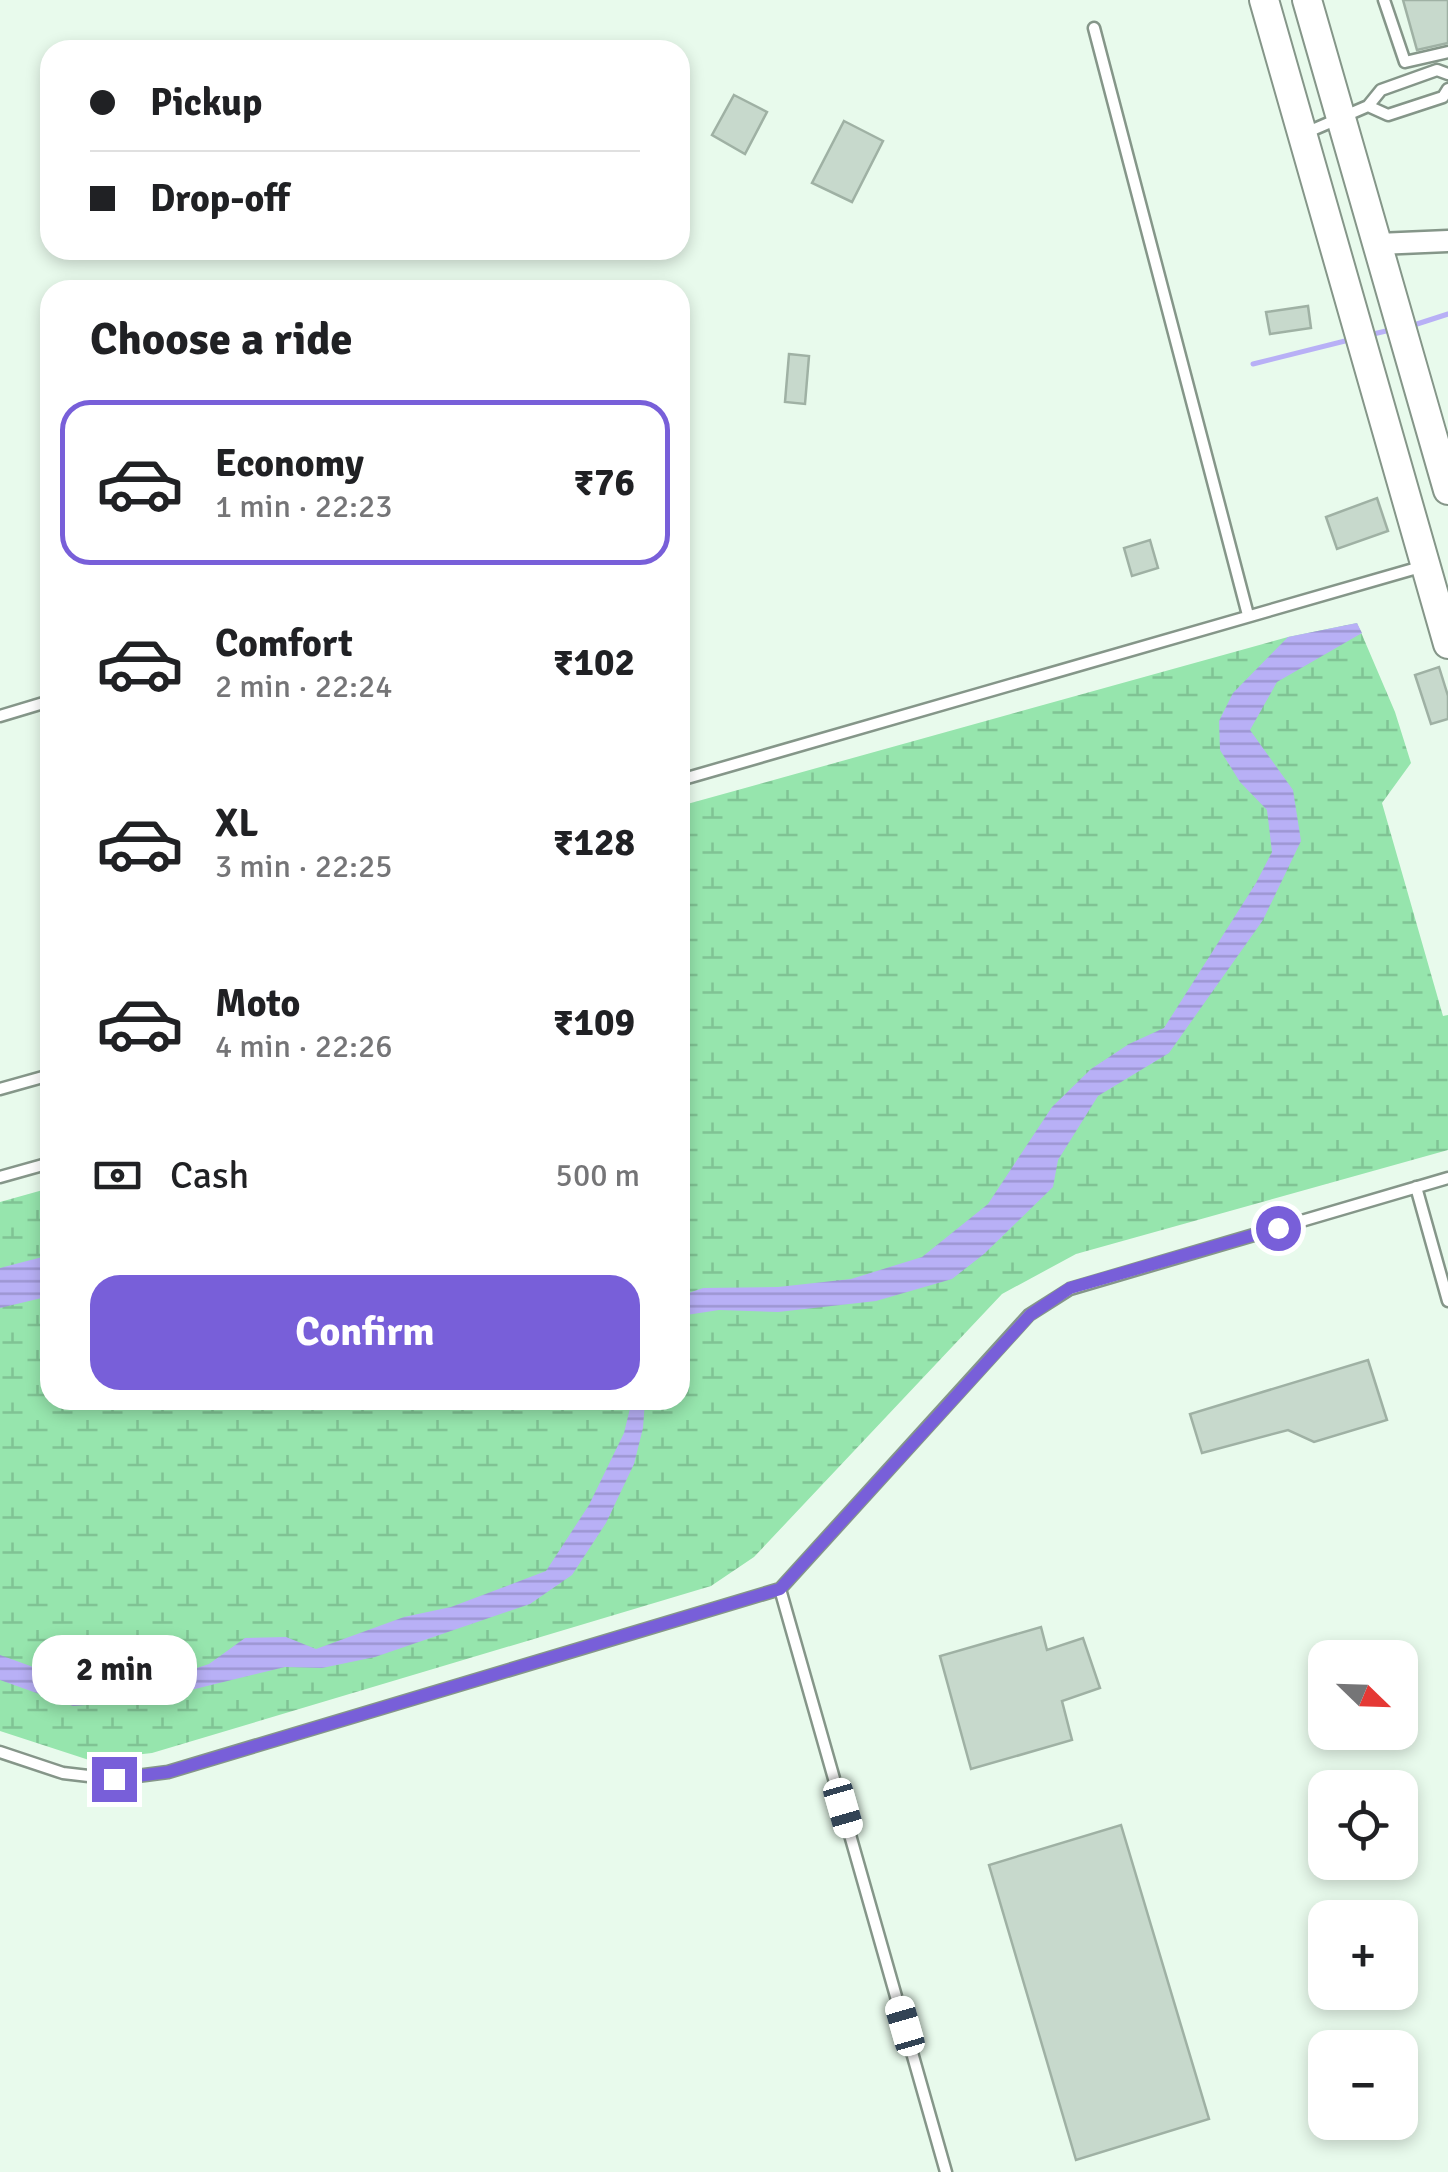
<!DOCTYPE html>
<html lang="en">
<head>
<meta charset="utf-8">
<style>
	:root { --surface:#fff; --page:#f6f6f6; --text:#202124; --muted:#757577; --line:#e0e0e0; --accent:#785fd9 }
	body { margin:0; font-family:Signika,sans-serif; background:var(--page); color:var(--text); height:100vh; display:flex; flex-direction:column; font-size:38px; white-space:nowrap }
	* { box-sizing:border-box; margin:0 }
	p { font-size:32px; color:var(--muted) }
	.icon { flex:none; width:55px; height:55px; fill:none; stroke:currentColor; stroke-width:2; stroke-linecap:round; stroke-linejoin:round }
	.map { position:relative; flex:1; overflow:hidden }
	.drawer { position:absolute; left:40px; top:280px; width:650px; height:1130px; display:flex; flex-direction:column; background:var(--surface); border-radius:30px; box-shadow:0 5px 15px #0003 }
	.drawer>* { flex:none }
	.top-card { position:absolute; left:40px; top:40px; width:650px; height:220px; border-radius:30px; box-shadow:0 5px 15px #0003; display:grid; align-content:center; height:220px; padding:0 50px; background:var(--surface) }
	.needle { width:65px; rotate:113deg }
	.buttons { position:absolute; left:1308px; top:1640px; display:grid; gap:20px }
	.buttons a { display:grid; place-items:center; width:110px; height:110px; border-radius:20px; background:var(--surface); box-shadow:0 5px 15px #0003; font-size:50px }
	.end { position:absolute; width:45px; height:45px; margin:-22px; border:12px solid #785fd9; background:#fff; box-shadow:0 0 0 5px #fff }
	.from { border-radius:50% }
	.bubble { position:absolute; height:70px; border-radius:30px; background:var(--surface); box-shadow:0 5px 15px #0003; font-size:32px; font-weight:700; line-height:70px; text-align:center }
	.car { position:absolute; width:30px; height:60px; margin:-30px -15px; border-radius:12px; box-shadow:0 0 8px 2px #0007; background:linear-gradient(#fff 24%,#345 0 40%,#fff 0 76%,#345 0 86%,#fff 0) }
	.top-card b { display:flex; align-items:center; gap:35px; height:95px; font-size:38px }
	.top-card b+b { border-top:2px solid var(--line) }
	.top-card i { width:25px; height:25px; background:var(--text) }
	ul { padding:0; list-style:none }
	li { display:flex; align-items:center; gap:30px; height:165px; margin:0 20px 15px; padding:0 30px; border:5px solid transparent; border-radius:30px }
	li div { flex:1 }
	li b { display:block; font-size:38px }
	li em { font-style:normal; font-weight:700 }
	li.on { border-color:var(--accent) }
	li>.icon { width:90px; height:90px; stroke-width:1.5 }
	h2 { padding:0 50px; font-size:45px; line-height:120px }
	.pay { display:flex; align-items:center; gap:25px; height:110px; padding:0 50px; font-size:38px }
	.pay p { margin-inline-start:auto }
	.action { display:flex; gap:20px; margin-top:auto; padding:20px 50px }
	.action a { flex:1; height:115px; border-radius:30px; background:var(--accent); color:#fff; font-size:40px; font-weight:700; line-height:115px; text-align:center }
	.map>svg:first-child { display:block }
</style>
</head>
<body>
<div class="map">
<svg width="1448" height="2172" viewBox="0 0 1448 2172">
	<defs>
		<pattern id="wetland-marsh" width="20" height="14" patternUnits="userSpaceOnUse" patternTransform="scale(2.5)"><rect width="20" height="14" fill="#96e5ad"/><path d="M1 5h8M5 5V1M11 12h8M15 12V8" fill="none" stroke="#80c394"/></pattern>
		<pattern id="water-rules" width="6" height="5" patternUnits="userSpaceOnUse" patternTransform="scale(2.5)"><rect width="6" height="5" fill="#b8b0f6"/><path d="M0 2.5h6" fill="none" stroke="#9d96d2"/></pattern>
	</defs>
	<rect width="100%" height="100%" fill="#e8faec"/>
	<path fill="url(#wetland-marsh)" d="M1357,623l38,89 16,51 -29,40 61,213 5,-1v135l-372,104 -74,40 -248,263 -43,29 -559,167 -63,7 -89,-29v-529l50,-14v212h630v-594l608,-169z"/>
	<path fill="url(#water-rules)" d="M1357,623l5,10 -85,49 -27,48 43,60 8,51 -38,79 -94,133 -71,43 -40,64 -5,27 -69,67 -32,25 -76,22 -98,11 -59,-2 -39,6v-20l23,-8 75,-1 73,-8 71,-22 66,-53 64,-97 39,-38 38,-25 35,-16 92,-145 16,-31 -5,-42 -27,-28 -20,-32 -1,-29 14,-28 55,-56z
		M50,1255v41l-50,12v-40z
		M632,1400h13l-2,28 -9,36 -28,59 -34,52 -42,29 -155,53 -53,11 -37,-1 -135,33 -77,6 -73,-26v-25l83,30 84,-7 42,-14 36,-26 41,-1 30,12 88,-32 47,-10 95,-36 43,-66 35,-72z"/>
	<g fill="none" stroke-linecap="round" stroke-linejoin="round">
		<path stroke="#b8b0f6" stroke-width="5" d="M1417,324l31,-10
			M1369,335l17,-4
			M1253,364l96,-24"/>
	</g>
	<path fill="#c7d9cc" stroke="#9fb1a4" stroke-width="2.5" d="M1403,0h45v43l-31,7z
		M734,95l33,17 -22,42 -33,-19z
		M844,121l39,20 -31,61 -40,-19z
		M1308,306l3,22 -41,6 -4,-22z
		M789,354l20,2 -4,48 -20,-2z
		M1377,498l11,33 -51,18 -11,-32z
		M1150,540l8,28 -26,8 -8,-28z
		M1439,667l9,29v23l-17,5 -16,-49z
		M1368,1360l19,60 -73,22 -26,-12 -86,23 -12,-39z
		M1041,1627l6,23 36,-12 17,50 -38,13 10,39 -101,29 -31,-113z
		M1121,1825l88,294 -133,41 -87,-295z"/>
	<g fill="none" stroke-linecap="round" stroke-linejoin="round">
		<defs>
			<path id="lane" d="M1384,0l21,62 43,-10
				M1094,28l154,587
				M1368,106l20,9 55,-18 5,-8
				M1303,134l65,-28 13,-16 56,-20 11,4
				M0,716l50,-15
				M680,780l744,-214
				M0,1089l50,-14
				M0,1177l50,-14
				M1416,1187l32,114
				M780,1589l166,583
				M0,1752l63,21 51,6 54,-7 612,-183 249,-274 41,-26 378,-111"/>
			<path id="street" d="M1378,244l70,-3"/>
			<path id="secondary" d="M1264,0l184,644
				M1307,0l141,490"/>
		</defs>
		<use href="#lane" stroke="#859689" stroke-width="15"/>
		<use href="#street" stroke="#859689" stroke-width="25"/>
		<use href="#secondary" stroke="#859689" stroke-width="32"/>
		<use href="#lane" stroke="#fff" stroke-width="10"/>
		<use href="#street" stroke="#fff" stroke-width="20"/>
		<use href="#secondary" stroke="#fff" stroke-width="28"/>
	</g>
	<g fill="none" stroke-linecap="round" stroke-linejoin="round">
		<path stroke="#785fd9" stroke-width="12" d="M114,1779l54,-7 612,-183 250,-274 40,-27 208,-60"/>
	</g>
</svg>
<div class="buttons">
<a><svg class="needle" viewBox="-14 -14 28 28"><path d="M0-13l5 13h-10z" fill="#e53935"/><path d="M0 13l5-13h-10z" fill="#757577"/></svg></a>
<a><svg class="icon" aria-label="locate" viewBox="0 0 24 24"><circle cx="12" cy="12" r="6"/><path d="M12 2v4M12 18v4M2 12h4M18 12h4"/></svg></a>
<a>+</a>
<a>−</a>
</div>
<i class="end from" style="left:1278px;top:1228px"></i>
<i class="end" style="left:114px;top:1779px"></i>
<div class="bubble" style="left:32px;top:1635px;width:165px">2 min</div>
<i class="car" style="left:843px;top:1808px;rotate:164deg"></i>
<i class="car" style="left:905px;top:2026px;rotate:344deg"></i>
<div class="top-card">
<b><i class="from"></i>Pickup</b>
<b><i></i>Drop-off</b>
</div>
<section class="drawer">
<h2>Choose a ride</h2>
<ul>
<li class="on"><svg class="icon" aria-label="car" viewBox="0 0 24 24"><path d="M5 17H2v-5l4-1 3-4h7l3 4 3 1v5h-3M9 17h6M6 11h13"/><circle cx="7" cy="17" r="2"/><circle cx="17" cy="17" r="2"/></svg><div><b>Economy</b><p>1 min · 22:23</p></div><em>₹76</em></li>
<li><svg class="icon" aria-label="car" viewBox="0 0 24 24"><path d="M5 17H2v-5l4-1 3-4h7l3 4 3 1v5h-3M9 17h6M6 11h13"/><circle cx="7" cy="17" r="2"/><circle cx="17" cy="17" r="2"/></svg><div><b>Comfort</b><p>2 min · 22:24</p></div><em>₹102</em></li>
<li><svg class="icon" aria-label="car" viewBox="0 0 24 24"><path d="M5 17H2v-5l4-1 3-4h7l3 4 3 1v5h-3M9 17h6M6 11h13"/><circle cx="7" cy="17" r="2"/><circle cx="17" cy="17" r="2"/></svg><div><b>XL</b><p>3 min · 22:25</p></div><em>₹128</em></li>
<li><svg class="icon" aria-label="car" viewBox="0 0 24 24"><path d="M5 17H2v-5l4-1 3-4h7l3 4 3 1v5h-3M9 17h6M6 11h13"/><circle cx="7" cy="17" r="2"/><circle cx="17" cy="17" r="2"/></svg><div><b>Moto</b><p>4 min · 22:26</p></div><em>₹109</em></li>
</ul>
<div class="pay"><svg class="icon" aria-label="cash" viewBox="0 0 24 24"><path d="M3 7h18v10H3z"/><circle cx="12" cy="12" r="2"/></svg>Cash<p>500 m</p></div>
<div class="action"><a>Confirm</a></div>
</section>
</div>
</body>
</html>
